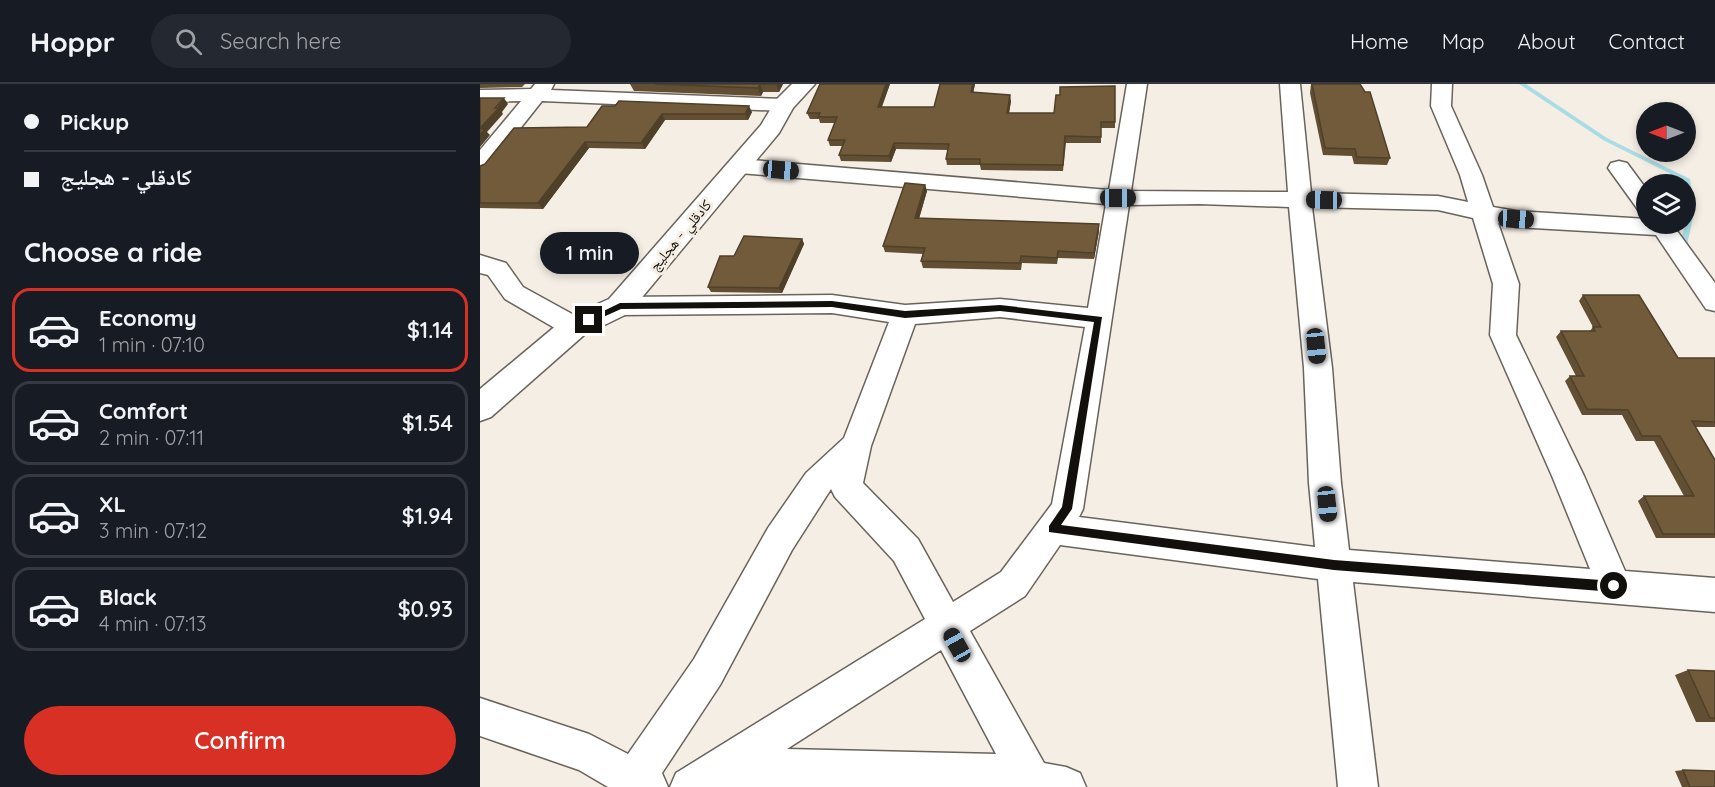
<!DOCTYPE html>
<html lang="en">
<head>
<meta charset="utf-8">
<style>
	:root { --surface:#171b24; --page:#242831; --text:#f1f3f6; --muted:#9ea1a6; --line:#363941; --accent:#d93025 }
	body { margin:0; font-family:Quicksand,"Noto Naskh Arabic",sans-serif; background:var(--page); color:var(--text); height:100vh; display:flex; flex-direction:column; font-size:22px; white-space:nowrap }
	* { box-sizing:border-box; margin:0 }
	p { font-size:20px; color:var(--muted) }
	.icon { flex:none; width:33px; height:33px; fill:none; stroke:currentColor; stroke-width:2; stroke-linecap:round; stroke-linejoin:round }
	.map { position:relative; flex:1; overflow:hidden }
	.side { display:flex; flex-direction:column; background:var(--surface); width:480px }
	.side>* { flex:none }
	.top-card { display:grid; align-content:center; height:132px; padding:0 24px; background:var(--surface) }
	.needle { width:39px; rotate:270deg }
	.tools { position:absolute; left:1156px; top:18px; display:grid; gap:12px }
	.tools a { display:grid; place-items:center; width:60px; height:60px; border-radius:50%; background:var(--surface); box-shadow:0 3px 9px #0003; font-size:30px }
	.end { position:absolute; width:27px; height:27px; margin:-14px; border:8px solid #12100d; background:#fff; box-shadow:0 0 0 3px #fff }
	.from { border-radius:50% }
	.bubble { position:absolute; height:42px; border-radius:21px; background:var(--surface); box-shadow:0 3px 9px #0003; font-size:20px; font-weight:600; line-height:42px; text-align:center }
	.car { position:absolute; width:18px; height:36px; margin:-18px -9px; border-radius:8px; box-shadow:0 0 4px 2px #0007; background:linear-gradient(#222 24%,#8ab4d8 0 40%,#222 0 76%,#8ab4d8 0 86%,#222 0) }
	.top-card b { display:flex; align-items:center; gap:21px; height:57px; font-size:22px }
	.top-card b+b { border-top:2px solid var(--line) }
	.top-card i { width:15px; height:15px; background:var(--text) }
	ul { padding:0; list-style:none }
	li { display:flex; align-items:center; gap:18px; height:84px; margin:0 12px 9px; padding:0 12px; border:3px solid var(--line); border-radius:18px }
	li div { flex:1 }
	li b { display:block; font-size:22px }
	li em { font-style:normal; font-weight:600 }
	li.on { border-color:var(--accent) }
	li>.icon { width:54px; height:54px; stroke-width:1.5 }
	h2 { padding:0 24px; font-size:27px; line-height:72px }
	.primary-button { display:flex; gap:12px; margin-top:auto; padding:12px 24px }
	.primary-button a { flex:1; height:69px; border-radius:36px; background:var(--accent); color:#fff; font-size:24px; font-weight:600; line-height:69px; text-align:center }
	header { display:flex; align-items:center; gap:36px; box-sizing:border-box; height:84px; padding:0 30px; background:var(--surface); border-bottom:2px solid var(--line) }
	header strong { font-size:28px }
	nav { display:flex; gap:33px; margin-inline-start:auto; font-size:21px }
	.search { width:420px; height:54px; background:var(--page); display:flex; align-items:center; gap:15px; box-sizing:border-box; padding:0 21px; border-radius:33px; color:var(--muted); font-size:22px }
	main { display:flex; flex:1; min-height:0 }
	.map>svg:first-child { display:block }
</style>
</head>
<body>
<header>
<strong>Hoppr</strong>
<div class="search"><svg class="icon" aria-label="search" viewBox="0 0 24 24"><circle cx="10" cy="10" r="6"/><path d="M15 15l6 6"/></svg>Search here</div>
<nav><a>Home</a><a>Map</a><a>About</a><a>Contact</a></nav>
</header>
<main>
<section class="side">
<div class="top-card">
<b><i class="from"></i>Pickup</b>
<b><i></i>كادقلي - هجليج</b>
</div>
<h2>Choose a ride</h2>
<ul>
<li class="on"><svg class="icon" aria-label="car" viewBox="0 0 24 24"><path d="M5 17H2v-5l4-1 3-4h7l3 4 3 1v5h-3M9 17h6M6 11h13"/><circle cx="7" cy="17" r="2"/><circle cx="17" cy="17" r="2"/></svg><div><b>Economy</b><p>1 min · 07:10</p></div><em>$1.14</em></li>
<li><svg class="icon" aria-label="car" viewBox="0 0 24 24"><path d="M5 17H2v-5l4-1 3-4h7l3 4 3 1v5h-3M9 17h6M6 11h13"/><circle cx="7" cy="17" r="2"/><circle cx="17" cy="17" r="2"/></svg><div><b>Comfort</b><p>2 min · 07:11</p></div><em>$1.54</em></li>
<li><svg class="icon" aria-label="car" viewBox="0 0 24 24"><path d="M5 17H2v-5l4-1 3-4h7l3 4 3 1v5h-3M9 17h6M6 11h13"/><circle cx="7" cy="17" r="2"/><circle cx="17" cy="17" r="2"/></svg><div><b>XL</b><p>3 min · 07:12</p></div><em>$1.94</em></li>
<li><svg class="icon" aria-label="car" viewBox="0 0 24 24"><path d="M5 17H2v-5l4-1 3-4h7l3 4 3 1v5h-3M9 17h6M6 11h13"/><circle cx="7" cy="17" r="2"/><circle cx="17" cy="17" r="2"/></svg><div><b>Black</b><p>4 min · 07:13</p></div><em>$0.93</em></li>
</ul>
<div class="primary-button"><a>Confirm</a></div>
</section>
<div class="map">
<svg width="1235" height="703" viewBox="0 0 1235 703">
	<rect width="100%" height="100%" fill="#f5eee5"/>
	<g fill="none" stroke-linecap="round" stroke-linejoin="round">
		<path fill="#a8dde5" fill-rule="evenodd" d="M1039,0h7l81,54 83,41 4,34 -9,41h-6l-1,-2 10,-39 -3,-32 -82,-41z"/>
		<defs>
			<path id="minor" d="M55,0h19l-3,6 233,9 7,2 3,4 -3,4 -7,2 -242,-10 -54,68 -8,2v-21l41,-49 -41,1v-12l51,-1z
				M647,0h20l-16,107 157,1 -8,-108h20l11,109 127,3 30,6 -8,-27 -29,-69 1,-22h20l-1,22 31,69 11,32 23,4 131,8v5h25l43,59v28l-9,-2 -50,-74 -140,-8 -18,-4 21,61 -3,51 68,141 41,95 90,7v34l-362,-30 25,205h-40l-20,-208 -258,-34 -35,51 -55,35 74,132 22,4 14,6 6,14h-416l6,-14 249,-154 -31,-58 -59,-64 -4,-8 -39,61 -72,135 -58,88 6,14h-60l-29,-17 -99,-34v-38l109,36 39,20 66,-95 74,-131 38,-55 38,-35 45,-116 -57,-9 -213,2 -9,-2 -4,-7 4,-7 9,-2 213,-2 73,10 95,-6 88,9 18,-104 -367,-31 -8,-2 -3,-5 3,-5 8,-2 370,31zM719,120l90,3 15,161 5,115 6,64 -236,-30 4,-8 46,-304zM832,123l126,3 35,8 20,66 -3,51 62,141 38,93 -241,-19 -8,-67 -9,-115zM520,233l85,10 -33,177 -51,68 -48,30 -35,-63 -55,-56 8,-37 44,-122zM461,566l55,104 -209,-5z
				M1139,77l8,2 20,27v23l-8,-2 -31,-43 3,-5z
				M0,171l26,8 17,24 60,33 4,7 -4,7 -9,3 -9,-3 -60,-35 -17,-24 -8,-2z"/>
			<path id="tertiary" d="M312,0h23l-22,24 -14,25 -150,180 -45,22 -93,82 -11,4v-32l84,-70 45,-20 152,-174 15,-25z"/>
		</defs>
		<use href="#minor" stroke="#69635b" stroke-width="3"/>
		<use href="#tertiary" stroke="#69635b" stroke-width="3"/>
		<use href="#minor" fill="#fff" fill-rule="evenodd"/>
		<use href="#tertiary" fill="#fff" fill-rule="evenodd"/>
	</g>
	<path fill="#614e33" d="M0,0h45l-3,3 -42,1z
		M150,0h153l-4,8h-16l-2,4 -127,-5z
		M340,0h70l-8,23h52l6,-23h35l-2,9 38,8 -2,12h45l6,-18 55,-9v42h-14v15h-35l-3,28 -82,-1 -1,-5h-33l-1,-6 2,-9 -52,-1 -5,13 -50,-1 -2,-6 3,-9h-12l-2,-6 7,-17h-15l-1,-4h-9l-3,-6z
		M831,0h49l30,74 -3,7 -33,-1 -2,-8 -29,-1 -13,-62z
		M122,22l150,6 -4,8h-83l-20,29 -56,-1 -46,61 -63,-1v-42l107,-39z
		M445,101l2,6 -8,28 180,12 -5,28 -36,-1 -1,6 -35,-1 -1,7 -98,-2 -2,-7 2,-7 -38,-2 -2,-6z
		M322,155l2,5 -22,49 -71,-1 -3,-5 26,-31z
		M1103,211l95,63h37v69h-20l20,33v78h-59l-18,-37 6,-5h40l-30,-55h-18l-14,-26h-40l-17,-34 5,-5h6l-20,-39 5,-6h29l3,-4 -14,-26z
		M1208,586l27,1v51h-19l-21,-47z
		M1203,686l32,17h-33l-7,-16z"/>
	<path fill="#4f4029" d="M280,0l3,8 -2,4 -3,-8z
		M296,0h7l-4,8z
		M406,0h4l-11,29 -1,-6z
		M493,0h2l-3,15 -1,-7z
		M530,11l1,6 -3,18 -1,-6z
		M24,14l4,6 -6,8 1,2 -16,18 3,3 -10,12v-19z
		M269,22l3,6 -4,8 -3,-6z
		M182,30l3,6 -20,29 -4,-6z
		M105,58l4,6 -46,61 -5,-6z
		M414,59l2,6 -5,13 -2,-6z
		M445,101l2,6 -10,34 -2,-7z
		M619,140v7l-5,28v-6z
		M322,155l2,5 -22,49 -3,-5z"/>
	<path fill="#715b3b" stroke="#4f4029" stroke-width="1.5" d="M175,0h121h-16l-2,4z
		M340,0h66l-8,23h56l6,-23h33l-2,8 39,3 -3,18h47l2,-18h4v-8l55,-1v36h-14v15l-36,-1 -2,29 -83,-1v-5h-34l3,-15 -55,-1 -5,13 -50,-1 6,-15h-17l9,-23h-19l2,-4h-13z
		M832,0h48l5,8h5l20,66 -33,-1 -2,-8 -30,-1z
		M0,14h24l-9,10h4l-19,20z
		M139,17l130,5 -4,8h-83l-21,29 -56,-1 -47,61h-58v-37l5,-2 29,-36 73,-1 15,-21h13z
		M0,45h5l-5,6z
		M425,99l20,2 -10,33 184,6 -5,29 -36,-2 -1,7 -36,-2 -1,7 -99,-2 4,-13 -42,-2z
		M264,152l58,3 -23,49 -71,-1 12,-31h14z
		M1103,211h56l39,63h37v64l-23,-1 23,39v74h-52l-19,-38h50l-34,-60h-18l-14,-26 -41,-1 -17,-33h14l-23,-45h34l-2,-4h8z
		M1208,586l27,1v47h-5z
		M1203,686l32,1v16h-25z"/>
	<path fill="#12100d" d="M352,217l73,10 95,-6 102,12 -30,192 -11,16 273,35 280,21 6,5 -6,6 -280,-22 -285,-38v-6l13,-19 32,-185 -94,-11 -95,7 -73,-11 -211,2 -29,13 -7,-2 35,-17z"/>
	<g text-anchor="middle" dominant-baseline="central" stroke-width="6" stroke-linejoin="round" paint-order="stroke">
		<g font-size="15" fill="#12100d" stroke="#f5eee5">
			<text transform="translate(200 151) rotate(-50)">كادقلي - هجليج</text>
		</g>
	</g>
</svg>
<div class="tools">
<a><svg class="needle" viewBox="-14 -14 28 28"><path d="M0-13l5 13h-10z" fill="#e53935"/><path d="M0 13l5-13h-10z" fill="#9ea1a6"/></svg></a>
<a><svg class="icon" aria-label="layers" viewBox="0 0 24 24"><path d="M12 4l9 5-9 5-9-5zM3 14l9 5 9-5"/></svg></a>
</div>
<i class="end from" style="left:1134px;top:502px"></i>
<i class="end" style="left:109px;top:236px"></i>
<div class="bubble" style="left:60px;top:148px;width:99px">1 min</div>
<i class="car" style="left:301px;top:86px;rotate:95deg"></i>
<i class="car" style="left:638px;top:114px;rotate:90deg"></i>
<i class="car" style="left:844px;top:116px;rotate:271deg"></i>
<i class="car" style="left:1036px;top:135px;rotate:93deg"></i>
<i class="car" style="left:836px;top:262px;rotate:174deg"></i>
<i class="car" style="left:847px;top:420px;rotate:174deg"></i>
<i class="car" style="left:477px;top:561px;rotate:331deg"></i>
</div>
</main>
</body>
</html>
